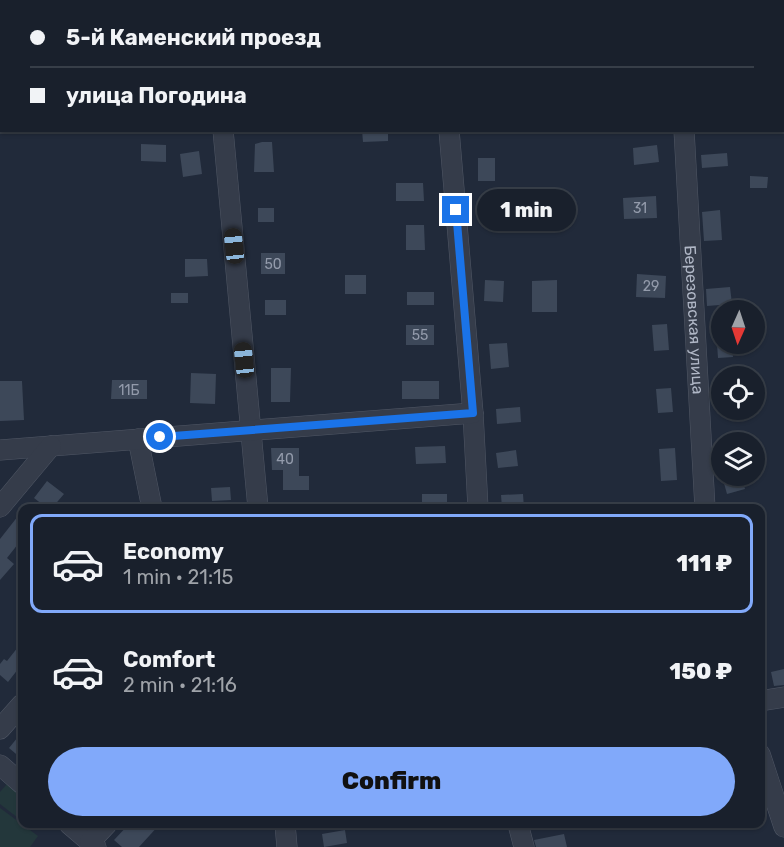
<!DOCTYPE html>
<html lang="en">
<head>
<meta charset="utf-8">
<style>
	:root { --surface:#19202c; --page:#262d38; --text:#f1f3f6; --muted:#9fa3a9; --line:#373e48; --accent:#81a9fa }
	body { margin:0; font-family:Rubik,sans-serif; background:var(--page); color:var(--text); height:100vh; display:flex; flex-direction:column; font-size:22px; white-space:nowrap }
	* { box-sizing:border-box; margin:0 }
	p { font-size:20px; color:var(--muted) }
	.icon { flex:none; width:33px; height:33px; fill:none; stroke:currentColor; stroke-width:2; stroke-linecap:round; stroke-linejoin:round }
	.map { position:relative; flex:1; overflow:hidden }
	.panel { position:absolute; left:18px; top:504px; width:747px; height:324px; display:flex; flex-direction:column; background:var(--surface); border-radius:12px; box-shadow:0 2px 4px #0004,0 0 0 2px var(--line) }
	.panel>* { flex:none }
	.hud { position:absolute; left:0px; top:0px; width:784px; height:132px; box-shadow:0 2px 4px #0004,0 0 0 2px var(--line); display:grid; align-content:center; height:132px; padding:0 30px; background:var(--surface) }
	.needle { width:39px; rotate:183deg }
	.tools { position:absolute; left:711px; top:300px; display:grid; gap:12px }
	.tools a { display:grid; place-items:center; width:54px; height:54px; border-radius:50%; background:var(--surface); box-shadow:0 2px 4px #0004,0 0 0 2px var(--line); font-size:30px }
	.end { position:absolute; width:27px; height:27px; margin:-14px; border:8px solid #1a73e8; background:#fff; box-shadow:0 0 0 3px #fff }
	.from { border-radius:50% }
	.bubble { position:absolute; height:42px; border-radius:21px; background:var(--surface); box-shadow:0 2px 4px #0004,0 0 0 2px var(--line); font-size:20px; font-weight:800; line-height:42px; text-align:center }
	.car { position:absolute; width:18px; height:36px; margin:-18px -9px; border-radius:8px; box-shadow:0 0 4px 2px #0007; background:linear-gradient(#222 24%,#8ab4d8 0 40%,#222 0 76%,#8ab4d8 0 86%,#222 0) }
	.hud b { display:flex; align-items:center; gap:21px; height:57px; font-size:22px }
	.hud b+b { border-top:2px solid var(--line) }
	.hud i { width:15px; height:15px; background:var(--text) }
	ul { padding:10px 0 0; list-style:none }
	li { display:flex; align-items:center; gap:18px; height:99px; margin:0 12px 9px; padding:0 18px; border:3px solid transparent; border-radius:12px }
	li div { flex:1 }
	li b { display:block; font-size:22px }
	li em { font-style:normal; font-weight:800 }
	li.on { border-color:var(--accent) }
	li>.icon { width:54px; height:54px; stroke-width:1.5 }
	.primary-button { display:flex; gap:12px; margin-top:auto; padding:12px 30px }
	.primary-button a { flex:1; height:69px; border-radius:36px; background:var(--accent); color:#111; font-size:24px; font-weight:800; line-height:69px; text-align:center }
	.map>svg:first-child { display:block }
</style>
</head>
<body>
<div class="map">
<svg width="784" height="847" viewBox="0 0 784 847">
	<rect width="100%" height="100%" fill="#212a3a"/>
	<path fill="#23373b" d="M7,784l15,12v25l-22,-17v-12z
		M0,808l38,28 -8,11h-30z"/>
	<path fill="#3d4859" d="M362,130h26v11l-25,1z
		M262,142h10l2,30h-20l1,-28z
		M141,144l25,1v17l-25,-1z
		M657,145l2,17 -25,3 -1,-17z
		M199,151l3,23 -19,3 -3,-23z
		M727,153l1,13 -26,2 -1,-13z
		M478,158h17v23h-17z
		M750,176l18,1 -1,11h-17z
		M396,183h27l1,18h-28z
		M656,196l1,22 -33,1 -1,-21z
		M258,208h16v14h-16z
		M720,210l2,30 -18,1 -2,-29z
		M406,225h18l1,25h-19z
		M261,253h24v21h-24z
		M185,259h22l1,17 -23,1z
		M637,274l29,2 -1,22 -29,-1z
		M345,275h21v19h-21z
		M485,280l19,1 -1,21 -19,-1z
		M557,280v32h-25v-31z
		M730,287l2,17 -25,2 -1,-17z
		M407,292h27v13h-27z
		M171,293h17v10h-17z
		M265,300h21v15h-21z
		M667,324l2,26 -15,1 -2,-26z
		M406,325h28v20h-28z
		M507,343l2,24 -18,2 -2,-25z
		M717,344h15l1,13 -15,1z
		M271,368h20l-1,34h-19z
		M191,373l25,1 -1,30 -25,-1z
		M112,380h35v19h-36z
		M0,381h22l2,39 -24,1z
		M402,381h37v18h-37z
		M671,388l2,24 -15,1 -2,-24z
		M520,407l1,15 -24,2 -1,-15z
		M445,446l1,17 -30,1 -1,-17z
		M271,448h28v28h10v14h-26v-20h-11z
		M675,448l2,32 -16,1 -2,-32z
		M516,450l2,16 -20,2 -2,-15z
		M722,476h19l4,13 -18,5z
		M47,481l17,13 -12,14h-5l-13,-10z
		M230,487l1,13 -19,1 -1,-13z
		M422,494h25v14h-25z
		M523,494l1,14h-22l-1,-13z
		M22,511v28l-15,19 7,6 -14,16v-41z
		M22,642v22l-14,18 -8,-7v-11l4,-5 3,2z
		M784,669v16l-10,1 -3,-14z
		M22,732v27l-13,-11z
		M129,824h31l-21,23h-17l-8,-7z
		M345,830l2,13 -23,4 -2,-13z
		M564,834l3,13h-31l-2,-7z"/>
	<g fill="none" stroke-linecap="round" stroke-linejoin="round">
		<defs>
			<g id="minor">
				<path d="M311,0v2"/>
				<path d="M438,0v2"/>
				<path d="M677,0v2"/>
				<path d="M733,2l13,-2"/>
				<path d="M0,101l2,-1"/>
				<path d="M223,130l35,378"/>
				<path d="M449,130l24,283 5,95"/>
				<path id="s1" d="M684,130l21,378"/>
				<path d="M138,439l14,69"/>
				<path d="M0,450l473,-37"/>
				<path d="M0,507l51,-61"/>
				<path d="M760,701l24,-4"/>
				<path d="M0,729l22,-25"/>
				<path d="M760,754l24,73"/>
				<path d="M0,765l22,19"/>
				<path d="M69,824l27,23"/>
				<path d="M285,824l2,23"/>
				<path d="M518,824l6,23"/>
				<path d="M90,842l17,-18"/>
			</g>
		</defs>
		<use href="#minor" stroke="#505765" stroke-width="21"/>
		<use href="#minor" stroke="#353c4a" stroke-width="20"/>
	</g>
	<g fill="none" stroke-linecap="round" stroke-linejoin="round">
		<path stroke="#1a73e8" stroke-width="8" d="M160,437l313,-24 -17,-203"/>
	</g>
	<g text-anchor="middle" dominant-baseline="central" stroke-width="5" stroke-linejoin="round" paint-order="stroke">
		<g font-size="14" fill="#939bab">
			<text x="640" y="208">31</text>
			<text x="273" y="264">50</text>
			<text x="651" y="286">29</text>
			<text x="420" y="335">55</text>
			<text x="129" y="390">11Б</text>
			<text x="285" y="459">40</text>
		</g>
		<g font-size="16" fill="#b0b7c6" stroke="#1a212f">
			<text stroke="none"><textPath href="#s1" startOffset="190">Березовская улица</textPath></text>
		</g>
	</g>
</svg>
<div class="tools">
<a><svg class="needle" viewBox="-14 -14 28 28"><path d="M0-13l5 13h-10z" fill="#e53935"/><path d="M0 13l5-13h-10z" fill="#9fa3a9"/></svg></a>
<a><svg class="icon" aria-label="locate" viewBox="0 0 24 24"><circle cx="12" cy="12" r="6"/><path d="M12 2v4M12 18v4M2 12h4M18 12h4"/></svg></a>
<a><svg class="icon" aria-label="layers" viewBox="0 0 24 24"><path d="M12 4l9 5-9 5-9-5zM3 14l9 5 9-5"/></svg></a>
</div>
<i class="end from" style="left:160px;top:437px"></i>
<i class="end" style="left:456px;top:210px"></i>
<div class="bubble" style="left:477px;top:189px;width:99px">1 min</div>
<i class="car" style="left:234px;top:246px;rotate:354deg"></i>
<i class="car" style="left:244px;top:360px;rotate:354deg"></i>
<div class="hud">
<b><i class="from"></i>5-й Каменский проезд</b>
<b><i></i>улица Погодина</b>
</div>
<section class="panel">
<ul>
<li class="on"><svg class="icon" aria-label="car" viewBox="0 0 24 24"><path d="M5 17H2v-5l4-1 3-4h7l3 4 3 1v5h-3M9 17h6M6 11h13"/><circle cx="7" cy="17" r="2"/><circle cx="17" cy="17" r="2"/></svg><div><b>Economy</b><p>1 min · 21:15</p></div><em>111 ₽</em></li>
<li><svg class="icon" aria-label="car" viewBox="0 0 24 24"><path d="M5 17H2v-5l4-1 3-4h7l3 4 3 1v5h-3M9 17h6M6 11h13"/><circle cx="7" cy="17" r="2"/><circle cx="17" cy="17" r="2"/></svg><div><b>Comfort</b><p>2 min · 21:16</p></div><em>150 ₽</em></li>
</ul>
<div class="primary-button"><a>Confirm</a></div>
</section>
</div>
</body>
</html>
